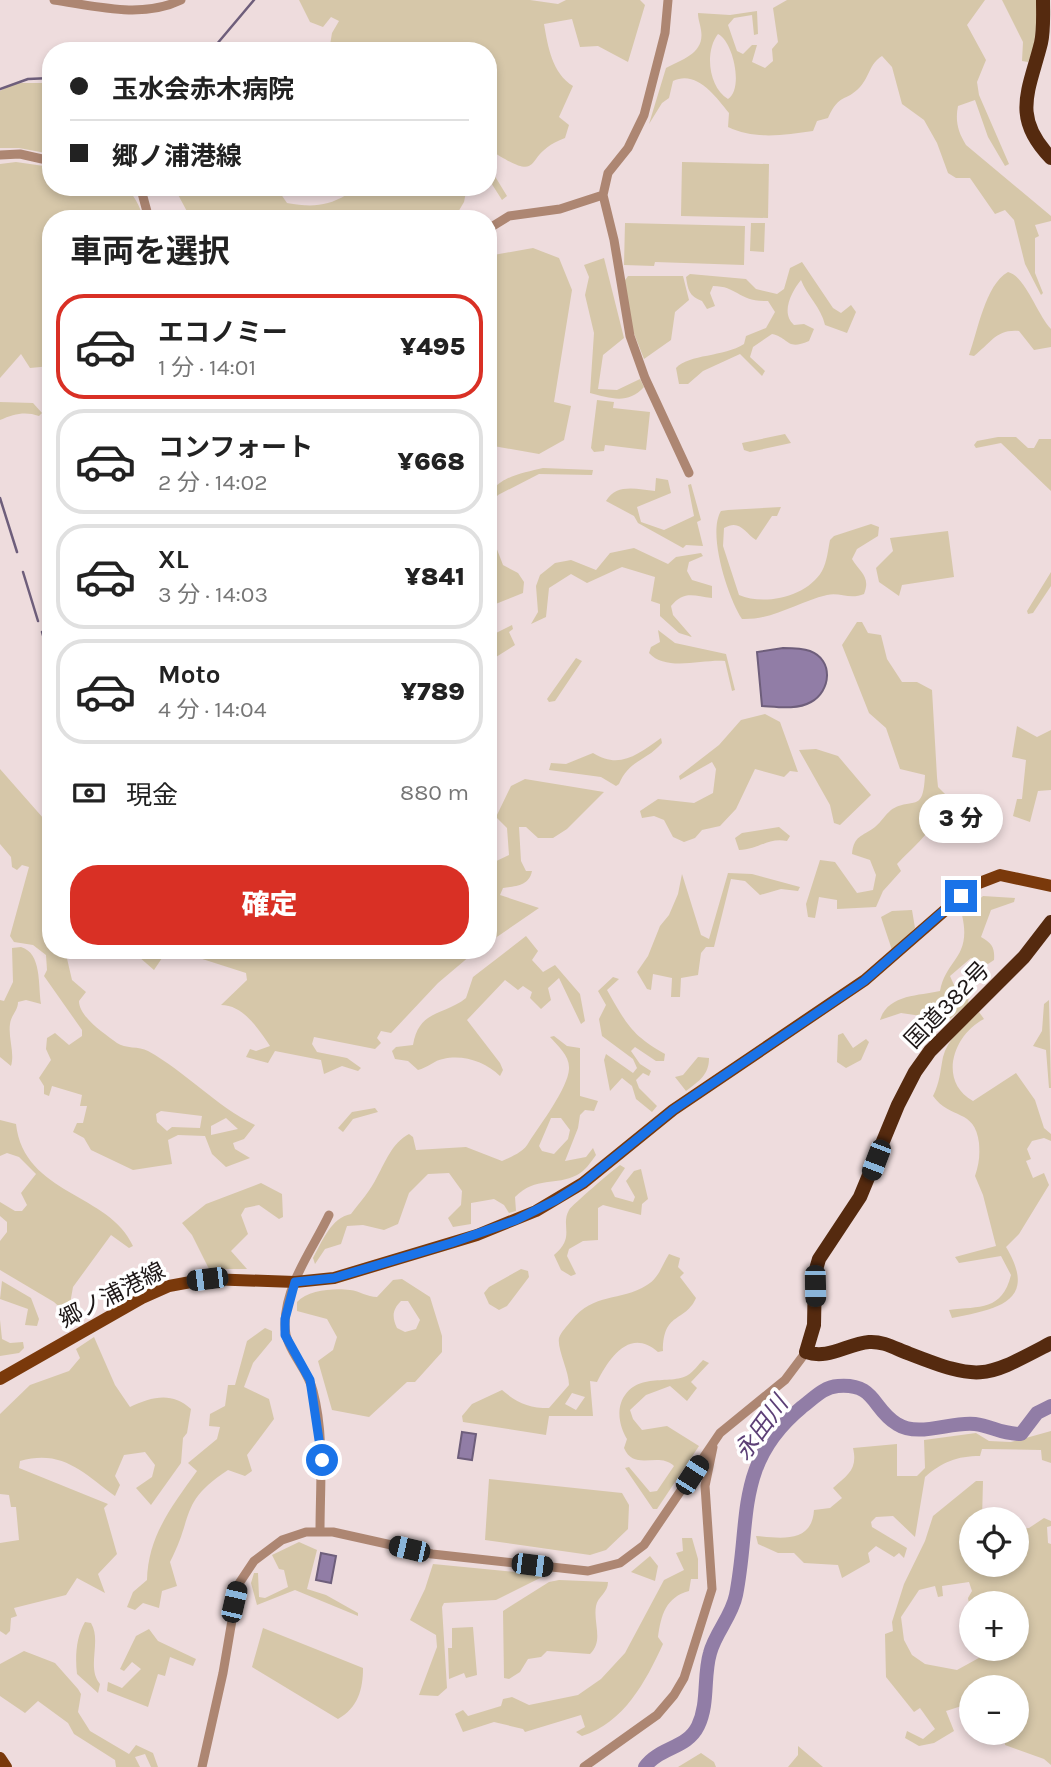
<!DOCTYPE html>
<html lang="ja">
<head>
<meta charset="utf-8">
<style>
	:root { --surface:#fff; --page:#f2f2f2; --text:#222; --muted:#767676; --line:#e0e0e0; --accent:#d93025 }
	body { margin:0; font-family:Karla,"Noto Sans JP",sans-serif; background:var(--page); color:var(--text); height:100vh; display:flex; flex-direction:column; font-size:26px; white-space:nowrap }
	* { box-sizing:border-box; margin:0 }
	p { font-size:23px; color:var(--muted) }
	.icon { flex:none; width:38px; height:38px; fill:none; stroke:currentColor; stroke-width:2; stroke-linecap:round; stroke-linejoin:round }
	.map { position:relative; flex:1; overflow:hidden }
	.details { position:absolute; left:42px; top:210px; width:455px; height:749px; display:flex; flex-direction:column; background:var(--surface); border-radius:28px; box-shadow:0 4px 10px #0003 }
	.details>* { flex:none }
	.banner { position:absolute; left:42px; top:42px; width:455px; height:154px; border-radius:28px; box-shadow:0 4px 10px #0003; display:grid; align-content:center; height:154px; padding:0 28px; background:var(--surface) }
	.tools { position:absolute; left:959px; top:1507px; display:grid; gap:14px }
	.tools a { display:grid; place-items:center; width:70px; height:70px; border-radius:50%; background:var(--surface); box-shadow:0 4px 10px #0003; font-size:35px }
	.end { position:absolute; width:32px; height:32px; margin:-16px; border:9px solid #1a73e8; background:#fff; box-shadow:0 0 0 4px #fff }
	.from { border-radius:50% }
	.bubble { position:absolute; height:49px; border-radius:24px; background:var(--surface); box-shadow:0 4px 10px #0003; font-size:23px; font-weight:800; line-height:49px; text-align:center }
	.car { position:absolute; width:21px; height:42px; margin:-21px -10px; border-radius:9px; box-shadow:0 0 5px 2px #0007; background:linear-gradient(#222 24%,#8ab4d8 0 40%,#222 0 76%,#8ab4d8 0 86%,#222 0) }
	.banner b { display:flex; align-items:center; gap:24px; height:66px; font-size:26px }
	.banner b+b { border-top:2px solid var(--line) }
	.banner i { width:18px; height:18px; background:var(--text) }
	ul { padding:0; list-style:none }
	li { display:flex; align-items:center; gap:21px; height:105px; margin:0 14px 10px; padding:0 14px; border:4px solid var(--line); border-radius:28px }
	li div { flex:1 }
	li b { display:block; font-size:26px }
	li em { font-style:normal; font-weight:800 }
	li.current { border-color:var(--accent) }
	li>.icon { width:63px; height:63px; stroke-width:1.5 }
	h2 { padding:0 28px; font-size:32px; line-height:84px }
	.pay { display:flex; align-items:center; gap:18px; height:77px; padding:0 28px; font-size:26px }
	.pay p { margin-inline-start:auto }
	.cta { display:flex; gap:14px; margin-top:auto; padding:14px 28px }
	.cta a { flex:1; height:80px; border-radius:28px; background:var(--accent); color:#fff; font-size:28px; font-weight:800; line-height:80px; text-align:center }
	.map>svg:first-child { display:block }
</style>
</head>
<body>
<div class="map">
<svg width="1051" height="1767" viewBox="0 0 1051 1767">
	<rect width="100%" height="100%" fill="#eedcdd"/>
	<path fill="#d6c7a9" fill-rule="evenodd" d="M299,0h231l28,4 8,-4h74l5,5 -17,57 -30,-16 -18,1 -8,-28 -28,5c4,23 8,49 29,62l-14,31 10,8 -4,13c-47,17 -16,49 -77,11v-98h-159l3,-18 7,-12 -8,-4 -8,10 -13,-5z
		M787,0h198l-18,25 19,35 -9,22 2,13 30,69 -4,2 -17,-29 -13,-37 -17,6c-3,15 0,26 8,39l85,71v5l-16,4 4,11 -4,2v35l8,20 -2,2 -16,-31 -11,-44 -9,-10 -10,4 -25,-36h-14l-8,-5 -11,-30 -13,-23 -22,-16 -10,-37 -10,-11c-13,8 -12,20 -22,31 -15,16 -20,5 -32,31l-11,3 -4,10c-29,4 -58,9 -85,-4l1,-14c-14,-17 -32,-43 -56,-32l-4,17 -7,5 -13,21 17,-56c17,-9 39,-15 35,-38 -1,-7 -3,-11 -3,-17l32,2 27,-4 1,23 -4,1 -2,-20 -18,3 -6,7 9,26 6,3 9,-9h5l-5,17 13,6 8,-7 -1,-12 6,-7 -5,-34zM718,34c15,7 26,55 10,65 -19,-11 -24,-47 -10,-65z
		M1002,0h37l-5,48 -6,14 -6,-1 1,-19z
		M14,83h37v71l-32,-6h-19v-57z
		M16,162l35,5v20h71c13,6 17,19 22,32h-93v147l-21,2 -9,-14 -21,24v-214z
		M682,162l87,2 -1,54 -87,-2z
		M488,165l19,31 -5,4 -14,-22z
		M174,187h102l11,16c23,4 39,4 59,-8l2,-8h119l-3,15 -10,17h-263z
		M625,223l120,3 -1,39 -89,-3 -1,4 -30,-1z
		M751,223h14l-1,29 -14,-1z
		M533,248l26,10 13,32 -18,112 17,4 -7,34 -25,14 -51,-9v-189z
		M604,258l20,80 -21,17 -5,34 19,1 23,-11 4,8c-16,18 -34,11 -54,6l4,-60 -9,-38 4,-18 -5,-12z
		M802,262l31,46 8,5 10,-8 5,7 -9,21 -22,-8c-4,-18 -18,-29 -24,-45 -9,11 -21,33 -7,45l10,-1 10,5 -5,12c-23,10 -19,-3 -37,-7l-19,13 -3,10 15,14 -3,5 -22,-22 -37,17 -15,13h-9l-3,-16c13,-14 48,-11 68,-24l2,-8 20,-8 9,-16 -7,-11c-30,1 -30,-15 -55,-15l-3,7 5,13 -8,3 -5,-8c-13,-5 -14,-11 -16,-24l4,-3 56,5 10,10 21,5 7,-5 6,-21z
		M1008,272c17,4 29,42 43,57v18l-17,3 -15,-19c-23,-2 -28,12 -45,25l-5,-1c9,-24 16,-70 39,-83z
		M628,276h55l6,24 -14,12 -4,28 -27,19 -11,-28 -10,-48z
		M597,400l17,2 -1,6 37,4 -4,38 -41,-5 -1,6 -10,1 -3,-4z
		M0,402l33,1 9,10 -3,3c-14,-5 -25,-2 -39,4z
		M785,434l6,9 -41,9 -6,-2 -2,-7z
		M998,437h18l12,11h6l5,-9h12v52l-50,-48 -25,5 -2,-3 3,-4z
		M543,468l50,2 -1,5 -53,-1 -41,21 -10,12c0,-29 31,-33 55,-39z
		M656,478l12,2 3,13 -34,14 4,15 23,8 30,-14 -6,-31 3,-1 10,36 -4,2 6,24 -17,-1 -3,3 -45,-25 -4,-7 -28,-15c10,-18 31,-12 49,-10z
		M781,507l-4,9h-5l-16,24c-12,-8 -16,-21 -32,-12l-1,18 16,49c25,11 68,2 83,-24 5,-9 6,-21 8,-31l4,-4 37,-12 8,3 -1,9 -21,13 -5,10c8,14 19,17 12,35 -14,6 -24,-2 -37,1 -30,7 -53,25 -85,24 -14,-21 -35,-86 -21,-108l7,-1z
		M948,531l6,46 -52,8 -3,11 -20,-14 -3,-14 17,-17 -3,-13z
		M493,539l10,26 15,8 6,9 -1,11 -35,14v-37l4,-2 -4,-28z
		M634,548l34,16 8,-7 25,-4 2,3 -14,6 -2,9 5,9 20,6v12c-18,-2 -28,-8 -41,8l2,9 19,22 -13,-4 -19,-17v-12l-9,-3 4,-24 -33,-10 -35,16 -16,-9 -22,14 -3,29 -15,7 7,-12 -2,-26 4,-11 15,-12 16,-3 25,10 14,-17z
		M1051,572v14l-18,27 -5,1 -1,-3z
		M857,622h5l6,11 13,2 6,24 15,23h15l15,8 5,87 1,10 8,8c-3,28 -31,50 -49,69l4,7 -18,20 -7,16 -39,2v-9l-18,-3 -4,21 -7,-1 -2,-13 14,-44 15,2 22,31 16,-3 3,-15 -6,-15 -18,-6c2,-19 10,-17 23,-27 6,-5 10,-12 16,-17 22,-14 32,5 34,-35l-25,-6 -14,-41 -17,-15 -27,-68z
		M512,625l1,4 -4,3 6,13 -27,17v-31l3,-2 5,4z
		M658,630l17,13 51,11 9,36 -3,1 -7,-30c-23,-2 -59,11 -76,-8l2,-6 9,-5z
		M576,658l6,3 -27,40 -6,1 -2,-3z
		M765,714l15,8 18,50 -8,-1 -6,6 -29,-8 -19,40 -16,17 -18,4 -7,8 -11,4 -11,-5 -9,-17 -10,-4 -12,2 -2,-7 18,-12 36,4 19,-10 3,-24 -4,-7 -32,18 -1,-4 40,-31 22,-25z
		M1017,726l20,11 14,-7v60l-13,1 -8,31 -17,-6 4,-17h5l4,-39 -14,-3z
		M661,738l1,5c-17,19 -33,17 -43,41l-3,2 -15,-9 -52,-7 2,-7 15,1 27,-11c27,17 45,1 68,-15z
		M816,749l22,7 33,39 -31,30 -6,-2 -4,-18 -31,-55z
		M0,769l51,58v123h14l7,30 14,12 -7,9c0,16 26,33 38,42 8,6 22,3 31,8 38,21 68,55 107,74l-11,14 -11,4 2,6 15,9 -24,9 -14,-13 -7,-18 -27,-1 -10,5 4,24 -39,6 -42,-20 -7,-12 -11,-6 4,-9h6l4,-17h-7l2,-11 -30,-9 -3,10 -5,-2v-8l-5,-8 12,-18 -5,-11 1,-11 8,-5 14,12 13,-9v-6l-38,-54 3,-6 -1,-15 -13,-10 -19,-3 -4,-6 19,-69 -7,-2 -5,5 -5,-3 -1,-10 -11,-13zM161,1111l41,5 -2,12 -28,-1 -5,4 -10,-9 -1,-8zM226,1118l12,11 -27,6v-9z
		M525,779l79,13 -37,37 -14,9h-15l-12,-11h-7l2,34 5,10h6c-3,15 -16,15 -29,17l-3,7 39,13 -51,35v-78l21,-10 -2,-27 -11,-11 15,-31z
		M779,827l11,9 -3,5c-19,-4 -29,9 -48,9l-4,-12 7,-5z
		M728,873l24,1 48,13 -2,4 -17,-2 -21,6 -15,-14 -14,-2 -17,68h-8l-5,6 -3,22 -17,3 -1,19h-9l1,-19 -19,-4 -2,16 -4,-1 -10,-17 11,-16 12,-30 9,-11 9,-21 4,-20 19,61 8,4z
		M983,896l32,2 -1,4 -23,8 -10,27c11,6 14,11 13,23l-6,4 -17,-6 -21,18 4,9 15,10 -1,9 -19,16 -48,-7 -21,7c8,-26 39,-24 60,-29 6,-32 32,-33 22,-76z
		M912,910l3,18 -23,22 -11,-33 11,-6z
		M526,936l12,15 -6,9 11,12 12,-7 25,29 5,27 -4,3 -22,-46 -11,10 3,12 -10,9 -11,-11 2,-6 -9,-6 -5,4 -13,-10 -38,40 33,43 3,7 -3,6c-14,-14 -37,-22 -57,-17 -8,1 -16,9 -25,11l-10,-9 -13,-2 -3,-8 4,-4 17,-2c6,-36 31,-29 53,-47l7,-21z
		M21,947c21,6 17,38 20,57l-15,-4 -8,2c0,9 -7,13 -8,22 -2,14 5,29 1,42l-11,-9v-57l4,1 9,-19 -1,-34z
		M131,950h346l-39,33 -47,50 -10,-2 -4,7 4,5 -6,6 -61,-12 -2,7 5,8 30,6 14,10 -3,3 -16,-5 -18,8 -3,-14 -46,-9 -7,12 -22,-6 4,-8 6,2 14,-5c-12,-18 -27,-41 -49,-41l26,-25 -1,-7 -53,-17 -12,3 -15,-7 -12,18z
		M613,977l6,2 -12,11c19,33 24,45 58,64l-1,7h-8l-21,-14 -4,4 9,13 11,7 -2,5 -6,-3 -7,7 3,8 18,18 -5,6 -16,-13 -4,-13 -10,-8 -12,13 -6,-31 2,-6 27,19 4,-5 -4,-9 -31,-23 -3,-17 7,-14 -8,-14z
		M1049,1000l2,88h-2l-3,-38 -13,-4 9,-15 2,-27z
		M979,1012l5,7c-30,15 -47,62 -11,82l43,-28 19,27 9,28 7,6v7l-7,-3 -12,3 -5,8 4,10 -5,2 7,17 11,-5 5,12 -30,49 -13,13c33,55 -9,62 -54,71l-3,-8c31,-4 53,1 62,-35l-10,-19 -42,7 -4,-6 41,-11 -13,-51 -8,-19c4,-12 5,-20 4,-33 -4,-35 -29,-23 -46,-47 7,-14 7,-24 10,-39 5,-19 22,-32 36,-45z
		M843,1033l10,15 13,-9 3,3 -8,18 -15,8 -9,-6 1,-27z
		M554,1036l13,10 13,2v48l18,5 -4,10 -9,-1 -5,5 -2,13 -13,33 21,-4 7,-9 3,7c-5,7 -11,16 -19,20 -21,11 -41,1 -62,22l1,14 -7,2 -5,-8 -10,-6 -23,4v21l-18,3 -5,-9 13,-13 1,-14 -13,-18 -21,1 -19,19 -11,31 -14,6 -21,-5 -16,1 -6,18 -16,5 -10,15 -2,-6c10,-18 18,-40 38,-44 9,-12 20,-24 26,-37 9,-16 15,-34 32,-43l4,3 3,13 50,-3 36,14c9,-4 22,-9 27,-19 11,-17 39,-54 40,-73 1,-13 -11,-23 -19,-32zM551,1118h10l9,12 -2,9 -14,15 -12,-3 -3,-5z
		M698,1057l11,1c0,17 -10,23 -23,33l-11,-14 8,-2z
		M375,1108l3,4 -25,7 -10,13 -5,-4 14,-16z
		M0,1120l16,4c8,71 94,69 117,122l-4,2 -18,-13 -38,52 -5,28 -14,-13 -54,-32v-29l7,-9v-10l-7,-6v-14l15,9h7l5,-6 -6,-12 15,-19 -17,-17 -12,-4 -7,3z
		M620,1165l5,3 -14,21 4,8 18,5 2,-5 -9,-16 8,-10 7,-2 7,30 -6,5 -1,11 -38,-10 -5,3v32l-15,1 -14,8 -2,7 9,18 -5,2 -10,-6 -7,-15c22,-18 6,-29 15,-45 2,-4 46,-42 51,-45z
		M261,1183l21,11 1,23 -4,2 -20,-14 -14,3 -4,7 7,19 -17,17 16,18h-38l-17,-34 -10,-12 24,-19z
		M669,1254l11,4 -2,9 6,6 -4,4 16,21c-11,25 -33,13 -33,53l-5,1c-28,-25 -49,6 -61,30l-7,-1 3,35h-44l-3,19 -83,-13 -1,-6 10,-12 30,-14c15,13 27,18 47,18l20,-23c0,-14 -12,-36 -10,-47 2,-6 8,-12 12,-17 23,-29 49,-19 76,-36 12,-7 15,-20 22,-31zM572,1393l13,4 -9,13 -11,-6z
		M521,1269l7,2 1,6 -22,29 -8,4 -10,-6 -5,-11 5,-6z
		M402,1279l28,18 12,39v16l-27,30h-8l-38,35 -37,-7 -14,-49 15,-11 4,-13 -10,-18 -30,-8v-9c11,-12 37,-14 53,-12 10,1 17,7 27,7l16,-17zM401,1301h7l12,19 -4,9 -11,3 -8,-4c-5,-11 -5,-18 4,-27z
		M2,1281l29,17 8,21 -2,7 -12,-1 3,-16 -28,-10z
		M0,1320l2,19 8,4 13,-1 1,6 -5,5 -19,3z
		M265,1328l7,3v9l-19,23 -9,24 25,12 5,20 -27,36 5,16 -7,5 -17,-6c-49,32 -34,46 -58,92l7,24 -15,5 -3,17 -16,-5 -8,7 -8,-3 6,-15 14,-12c1,-44 25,-74 50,-109l-9,-8 29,-24 3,-12 -11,-1 1,-12 15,-8 3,-21h7l12,-44z
		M94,1337l21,48 15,22c21,-10 42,-16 61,2l-4,24 -4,5 -2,25 -30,42 -15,-17 16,-11 3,-12 -10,-13 -21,3 -9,21 5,9 -5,11c-32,-23 -52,-47 -95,-35l-1,7 89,36 -4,4 13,46 -19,20 7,19 -28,-15 -11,17 -52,13 3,8 -6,2 -1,13 -4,4 -6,-4v-88l19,-3 -3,-33h-5l-2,-12 -9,-1v-80l30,-29 39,-14 11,-13 -4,-9z
		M703,1360l6,3 -18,19 6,6 -10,13 -17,-15 -24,9 -16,15 3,9 9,11 25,-4 32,20 -42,63h-4l-28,-41 4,-1 21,25 7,-1 17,-25c-15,-15 -40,6 -50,-18l3,-9c-6,-10 -10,-24 -6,-36 13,-33 49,-17 67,-28 5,-3 11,-11 15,-15z
		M1051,1431v32l-9,-3 -1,-10 -59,-1 -2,7c-23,0 -38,6 -55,21l-10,60 -22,-21 -17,1 -5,5 1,5 35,21 -3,10 -5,-5 -5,4 -18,-11 -8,7 2,9 -28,16 -4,-13 -34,-2 -10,-10h-16l-20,-9 -2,-8c24,2 56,8 58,-26l16,-2 12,-10 -9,-10c15,-13 25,-19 20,-40l44,-4v32h20l8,-8 -1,-28 52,-7 13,8 22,1z
		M489,1479l133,14 7,12 -1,24 -22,21 -16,5 -105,-15z
		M976,1481h7l-1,38h-11v45h46v-35l12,-1 15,-10 7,3v5l-4,1 1,16 3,1v221l-7,-6 -39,-14 1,-12 11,-1v-45h-46v16l-25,8 8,20 -20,12 -15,3 -14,-8 2,-7 16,8 12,-10 -15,-21 -6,4 -28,-35 -1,-43 8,-3 -1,-9 12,-38 21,-43 8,-25zM969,1582l3,9 -4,7 3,17v-12h46v45l-31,1v5l-29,16 -32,-6 -13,-9 -8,-15 -3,-23 18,-27 16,-4 3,11 5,-1 -1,-10z
		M682,1538h10l6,21v20h-7l-2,12c-23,6 -28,24 -31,46l5,7c-17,37 -39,79 -81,92l-6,-4 9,-5 -4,-12 -56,17 -2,-3 -29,-7 -31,10 -8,-18 8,-4 5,6 33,-10 2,-7 9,-2 17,8 49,-10 23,-16 24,-26 39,-73 20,-10 -8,-17 7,-2z
		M299,1542l18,8 -10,39 19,6 32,18v3l-63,-26 -38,15 -6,-22 3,-10h4l1,24 6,1 23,-11 -4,-17 -5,-1 -7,-14z
		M650,1556l8,10 -3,15 -24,-9z
		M433,1564l113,11 -50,25 -52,3 -2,4 5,81 -9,8 -19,-1 18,-48 -1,-12 -26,-15 15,-31z
		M559,1580l49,2c0,11 -10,14 -12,24 -3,17 8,35 -6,48l-43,-3 -6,6 -13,2 -8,13 -11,7 -5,-1 -1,-67 46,-29z
		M85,1622l6,1c11,18 -5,45 9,61l-2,9 -21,-19c-2,-17 -1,-37 8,-52z
		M473,1627l4,48 -11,3 -2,-5 -15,6 -1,-31h4v-20z
		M263,1628l100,40c0,21 -5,40 -25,51l-86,-52z
		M149,1629l9,12 38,18 -3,7 -23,-9 -5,19 -7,-2 -10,33 -41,-16 1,-9 14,6 19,-19 -9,-7 -8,9 -4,-2 16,-33z
		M24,1651l31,12 23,26 3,5 -3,18 12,19 39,23 7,-9 17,8 5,14h-7l-6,-13 -10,3 5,10h-24l-1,-7 -41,-26 -6,-11 -30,-22 -13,12 -25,-17v-32z
		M798,1746l25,21h-35l10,-12z
		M701,1753l13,9 2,5h-38z"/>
	<path fill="#917da6" stroke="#6e5e7b" stroke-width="2" d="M783,648c9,0 19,0 27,3 24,9 21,40 1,51 -14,8 -33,5 -49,4l-5,-54z
		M462,1432l14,2 -4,26 -14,-2z
		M321,1553l15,3 -5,27 -15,-3z"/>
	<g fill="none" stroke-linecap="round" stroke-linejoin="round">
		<path stroke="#6e5e7b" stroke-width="2.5" d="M211,51l43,-51
			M0,89l28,-10 23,-1
			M0,498l17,54
			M23,572l15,49
			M42,632l9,31"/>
		<path stroke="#917da6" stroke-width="14" d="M645,1767c14,-20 42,-18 53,-41 11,-23 5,-49 12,-73 5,-20 22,-37 26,-58 15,-76 -2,-132 66,-188 12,-9 21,-20 36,-21 38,-3 34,23 59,38 22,14 54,-3 78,0 17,2 25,10 46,10l16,-21 14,-7"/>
		<path stroke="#ad8672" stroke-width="9" d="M54,0c41,6 88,19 127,0
			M668,0l-3,33 -21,82 -16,33 -20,25 -5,22 11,45 16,96 15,42 44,95
			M0,155l20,-1 31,7
			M137,187l5,6 7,26
			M488,229l21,-13 51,-7 43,-14
			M320,1531c0,-47 5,-94 -7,-140 -6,-25 -29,-41 -28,-68 1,-40 28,-74 44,-108
			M202,1767l21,-94 15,-88 16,-24 28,-21 24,-8h27l99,22 156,17 32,-8 24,-18 76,-112 65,-53 21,-28
			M584,1767l73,-52 17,-20 10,-17 28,-89 -7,-103 8,-39"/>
		<path stroke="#7a390b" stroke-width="12" d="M0,1379l142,-81 27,-12 38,-7 88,3 39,-4 143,-43 59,-24 47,-28 90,-73 192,-130 109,-95 26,-10 51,11
			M0,1758l6,9"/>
		<path stroke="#552a0f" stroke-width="14" d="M1043,0c0,14 1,30 -2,43 -12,48 -30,74 10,115
			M1051,922l-27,35 -94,94 -15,21 -17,33 -38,92 -41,62 -4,14 -1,52 -8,27c22,8 41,-8 63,-10 15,-1 27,7 41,12 72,28 74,24 141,-11"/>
	</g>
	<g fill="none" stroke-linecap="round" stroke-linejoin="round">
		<path stroke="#1a73e8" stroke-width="9" d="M322,1460l-12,-80 -25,-45v-16l10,-37 39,-4 117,-35 65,-23 40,-20 27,-17 90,-73 191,-129 97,-85"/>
	</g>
	<g text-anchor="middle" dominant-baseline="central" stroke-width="7" stroke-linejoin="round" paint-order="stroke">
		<g font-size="23" fill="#1d1717" stroke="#fff">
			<text transform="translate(947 1005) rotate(-46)">国道382号</text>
			<text transform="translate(112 1295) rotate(-27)">郷ノ浦港線</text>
		</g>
		<g font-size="24" font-style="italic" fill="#5c3f76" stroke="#fff">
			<text transform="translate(761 1428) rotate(-54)">永田川</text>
		</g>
	</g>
</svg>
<div class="tools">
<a><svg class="icon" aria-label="locate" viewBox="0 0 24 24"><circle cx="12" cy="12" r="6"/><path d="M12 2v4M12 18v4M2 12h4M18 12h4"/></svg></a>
<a>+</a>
<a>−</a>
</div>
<i class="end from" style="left:322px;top:1460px"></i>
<i class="end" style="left:961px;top:896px"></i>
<div class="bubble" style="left:919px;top:794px;width:84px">3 分</div>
<i class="car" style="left:876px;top:1160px;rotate:201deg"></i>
<i class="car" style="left:207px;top:1279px;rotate:263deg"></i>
<i class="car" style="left:815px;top:1286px;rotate:179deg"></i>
<i class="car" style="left:692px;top:1475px;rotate:33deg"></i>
<i class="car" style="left:409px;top:1549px;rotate:283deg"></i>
<i class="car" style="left:532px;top:1565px;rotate:97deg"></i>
<i class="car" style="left:234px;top:1602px;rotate:13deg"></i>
<div class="banner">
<b><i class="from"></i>玉水会赤木病院</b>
<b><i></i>郷ノ浦港線</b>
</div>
<section class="details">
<h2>車両を選択</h2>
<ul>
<li class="current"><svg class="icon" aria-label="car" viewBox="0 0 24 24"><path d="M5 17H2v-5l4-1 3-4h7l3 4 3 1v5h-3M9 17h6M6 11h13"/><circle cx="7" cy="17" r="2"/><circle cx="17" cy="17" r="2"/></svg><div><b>エコノミー</b><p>1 分 · 14:01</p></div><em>¥495</em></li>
<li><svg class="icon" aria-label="car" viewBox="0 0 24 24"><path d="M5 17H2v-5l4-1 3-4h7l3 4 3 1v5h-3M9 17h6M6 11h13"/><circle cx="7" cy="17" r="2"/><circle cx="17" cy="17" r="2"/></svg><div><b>コンフォート</b><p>2 分 · 14:02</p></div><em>¥668</em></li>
<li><svg class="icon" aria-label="car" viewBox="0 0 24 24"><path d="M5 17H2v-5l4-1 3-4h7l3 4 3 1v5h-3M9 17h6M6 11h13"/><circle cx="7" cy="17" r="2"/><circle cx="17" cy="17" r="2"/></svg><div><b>XL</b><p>3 分 · 14:03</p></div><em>¥841</em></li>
<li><svg class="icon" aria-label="car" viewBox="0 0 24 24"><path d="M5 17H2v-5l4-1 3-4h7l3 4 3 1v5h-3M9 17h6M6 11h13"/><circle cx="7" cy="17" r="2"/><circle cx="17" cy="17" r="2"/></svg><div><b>Moto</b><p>4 分 · 14:04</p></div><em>¥789</em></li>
</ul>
<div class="pay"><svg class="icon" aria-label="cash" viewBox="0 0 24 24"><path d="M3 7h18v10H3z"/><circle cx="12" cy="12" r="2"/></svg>現金<p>880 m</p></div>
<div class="cta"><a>確定</a></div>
</section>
</div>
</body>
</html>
